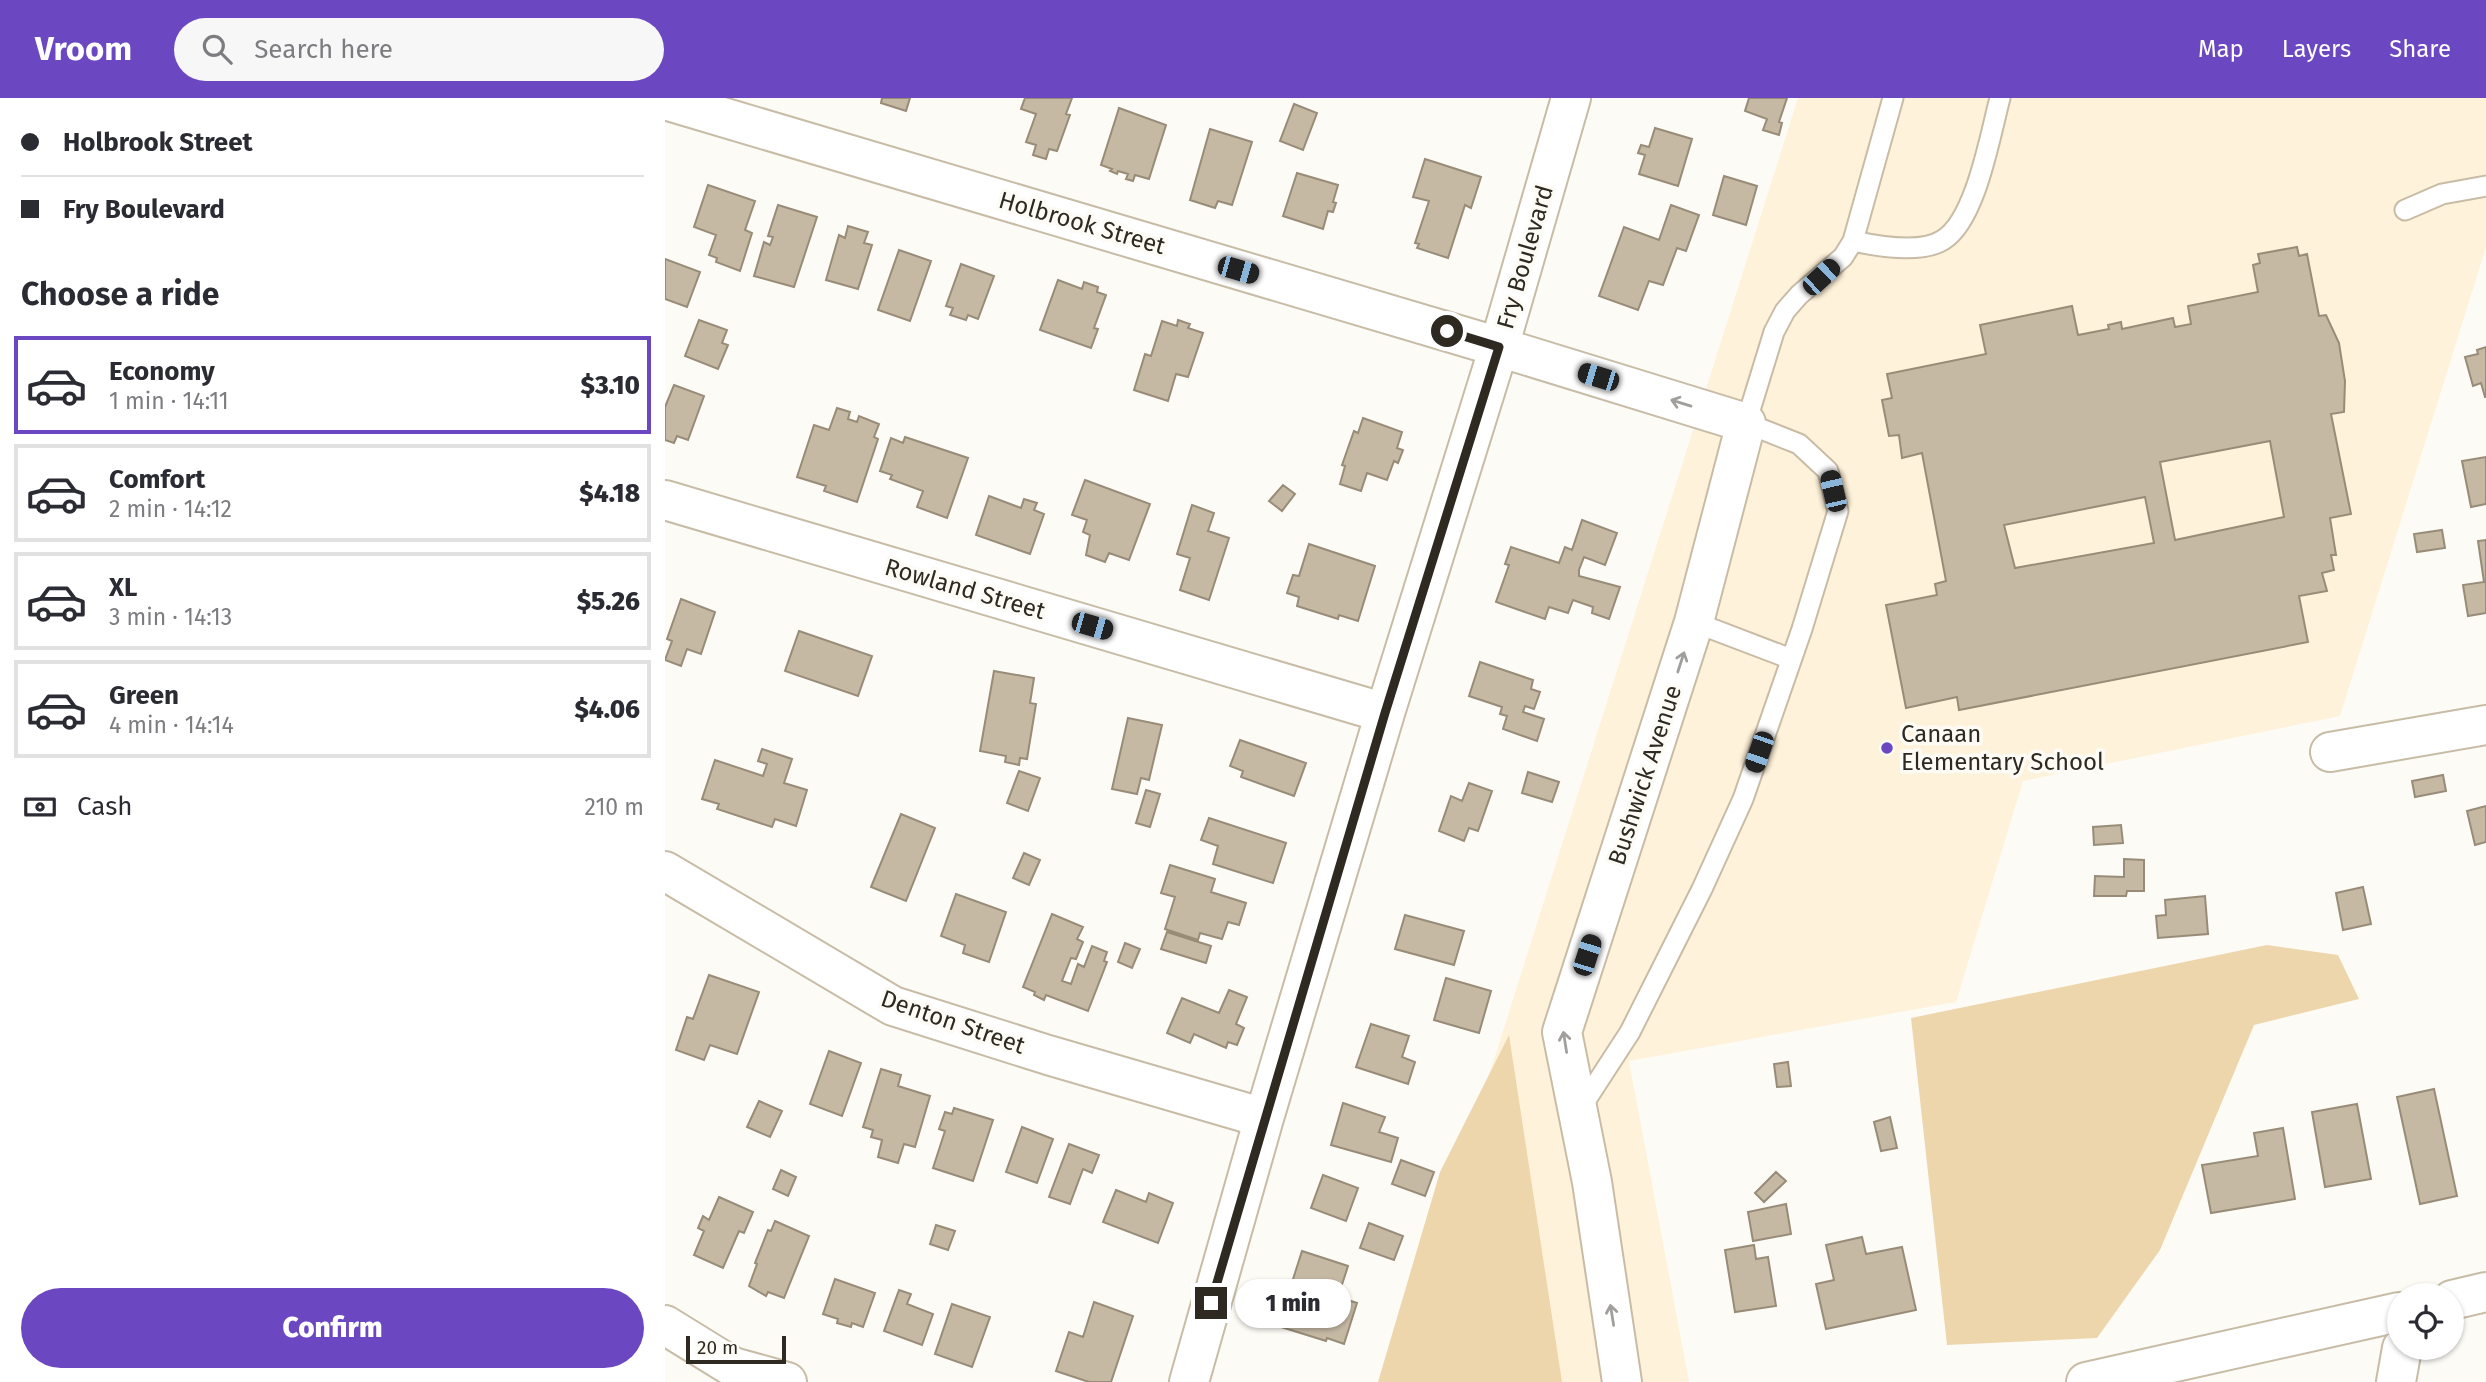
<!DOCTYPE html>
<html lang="en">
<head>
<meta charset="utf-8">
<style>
	:root { --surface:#fff; --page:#f7f7f7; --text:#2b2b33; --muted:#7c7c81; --line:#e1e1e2; --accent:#6b48c1 }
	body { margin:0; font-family:"Fira Sans",sans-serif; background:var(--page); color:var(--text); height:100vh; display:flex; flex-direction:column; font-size:26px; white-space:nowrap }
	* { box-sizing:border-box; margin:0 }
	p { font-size:23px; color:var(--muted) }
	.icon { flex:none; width:38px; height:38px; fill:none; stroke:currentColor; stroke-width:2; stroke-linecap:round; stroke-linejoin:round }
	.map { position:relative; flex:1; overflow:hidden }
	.sheet { display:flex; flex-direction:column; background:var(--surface); width:665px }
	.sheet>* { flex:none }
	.banner { display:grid; align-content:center; height:154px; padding:0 21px; background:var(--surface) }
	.buttons { position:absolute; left:1722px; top:1185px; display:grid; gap:14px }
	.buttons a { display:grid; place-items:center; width:77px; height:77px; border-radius:50%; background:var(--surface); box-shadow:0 2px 5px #0004; font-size:35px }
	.scale { position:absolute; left:21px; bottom:18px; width:100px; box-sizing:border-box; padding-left:7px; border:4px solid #2e2921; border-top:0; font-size:19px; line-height:24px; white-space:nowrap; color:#2e2921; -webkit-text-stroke:5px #fdfbf6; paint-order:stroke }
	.end { position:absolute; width:32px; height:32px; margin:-16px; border:9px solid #2e2921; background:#fff; box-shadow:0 0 0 4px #fff }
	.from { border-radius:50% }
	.bubble { position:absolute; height:49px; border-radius:24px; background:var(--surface); box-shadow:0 2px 5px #0004; font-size:23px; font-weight:800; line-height:49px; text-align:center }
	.car { position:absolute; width:21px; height:42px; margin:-21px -10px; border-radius:9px; box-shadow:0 0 5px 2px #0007; background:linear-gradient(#222 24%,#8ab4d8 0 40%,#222 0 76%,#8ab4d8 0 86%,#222 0) }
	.banner b { display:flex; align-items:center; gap:24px; height:66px; font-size:26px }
	.banner b+b { border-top:2px solid var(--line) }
	.banner i { width:18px; height:18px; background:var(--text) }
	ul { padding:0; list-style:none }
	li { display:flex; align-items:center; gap:21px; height:98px; margin:0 14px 10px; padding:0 7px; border:4px solid var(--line); border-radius:0px }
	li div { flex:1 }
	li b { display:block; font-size:26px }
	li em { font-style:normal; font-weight:800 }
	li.selected { border-color:var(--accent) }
	li>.icon { width:63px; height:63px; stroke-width:1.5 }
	h2 { padding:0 21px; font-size:32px; line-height:84px }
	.pay { display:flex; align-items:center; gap:18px; height:77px; padding:0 21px; font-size:26px }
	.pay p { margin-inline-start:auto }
	.action { display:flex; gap:14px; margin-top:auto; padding:14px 21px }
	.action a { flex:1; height:80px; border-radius:42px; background:var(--accent); color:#fff; font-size:28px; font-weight:800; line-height:80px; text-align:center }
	header { display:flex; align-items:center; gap:42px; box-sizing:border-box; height:98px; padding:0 35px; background:var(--accent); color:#fff }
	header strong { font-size:33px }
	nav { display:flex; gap:38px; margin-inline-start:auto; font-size:24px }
	.search { width:490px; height:63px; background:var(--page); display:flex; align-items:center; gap:18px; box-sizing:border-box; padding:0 24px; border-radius:38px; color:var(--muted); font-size:26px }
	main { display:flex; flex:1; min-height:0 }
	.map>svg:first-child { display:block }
</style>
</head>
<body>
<header>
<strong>Vroom</strong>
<div class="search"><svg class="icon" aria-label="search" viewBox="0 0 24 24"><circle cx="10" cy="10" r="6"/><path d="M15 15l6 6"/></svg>Search here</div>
<nav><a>Map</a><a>Layers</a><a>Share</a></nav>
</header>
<main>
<section class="sheet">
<div class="banner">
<b><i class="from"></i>Holbrook Street</b>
<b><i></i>Fry Boulevard</b>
</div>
<h2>Choose a ride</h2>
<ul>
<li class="selected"><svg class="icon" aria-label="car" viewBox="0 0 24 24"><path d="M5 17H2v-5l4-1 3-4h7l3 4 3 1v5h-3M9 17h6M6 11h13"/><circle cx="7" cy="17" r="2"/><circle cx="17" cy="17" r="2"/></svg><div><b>Economy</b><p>1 min · 14:11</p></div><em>$3.10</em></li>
<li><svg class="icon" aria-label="car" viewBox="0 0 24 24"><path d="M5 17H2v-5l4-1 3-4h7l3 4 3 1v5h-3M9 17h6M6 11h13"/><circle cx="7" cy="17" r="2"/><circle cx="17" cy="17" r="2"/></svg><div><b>Comfort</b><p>2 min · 14:12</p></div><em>$4.18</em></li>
<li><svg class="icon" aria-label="car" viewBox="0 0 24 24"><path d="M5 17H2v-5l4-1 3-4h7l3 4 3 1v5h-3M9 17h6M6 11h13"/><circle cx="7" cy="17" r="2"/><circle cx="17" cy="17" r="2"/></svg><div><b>XL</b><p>3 min · 14:13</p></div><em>$5.26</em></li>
<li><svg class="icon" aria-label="car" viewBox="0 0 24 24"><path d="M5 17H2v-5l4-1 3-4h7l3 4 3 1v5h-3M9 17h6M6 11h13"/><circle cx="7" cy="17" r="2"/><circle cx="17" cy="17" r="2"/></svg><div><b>Green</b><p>4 min · 14:14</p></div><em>$4.06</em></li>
</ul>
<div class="pay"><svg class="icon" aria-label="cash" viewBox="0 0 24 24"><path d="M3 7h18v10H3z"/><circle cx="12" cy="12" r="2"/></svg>Cash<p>210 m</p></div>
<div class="action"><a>Confirm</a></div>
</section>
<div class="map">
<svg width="1821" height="1284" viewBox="0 0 1821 1284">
	<rect width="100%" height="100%" fill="#fdfbf6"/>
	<path fill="#fff2da" d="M1133,0h688v149l-146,469 -317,65 -67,221 -327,59 60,321h-297z"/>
	<path fill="#eed6ac" d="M1602,847l71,10 21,44 -105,26 -94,225 -63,88 -150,7 -36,-327z
		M844,937l53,347h-184l62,-210z"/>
	<path fill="#c5b9a4" stroke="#988c78" stroke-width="2" fill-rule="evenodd" d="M217,0h28l-4,13 -25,-8z
		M360,0h47l-6,16 4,1 -13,36 -8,-2 -3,10 -13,-4 3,-10 -10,-3 10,-28 -15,-5z
		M1084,0h38l-8,24 3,1 -3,12 -16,-5 4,-11 -22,-8z
		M629,6l23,9 -14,37 -23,-9z
		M454,10l47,17 -17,54 -14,-4 -2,6 -7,-2 2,-5 -10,-3 -1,3 -7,-3 2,-2 -11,-4z
		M990,30l37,11 -14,47 -39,-12 6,-19 -7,-2 3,-8 8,2z
		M545,31l42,13 -20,63 -14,-4 -3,7 -25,-8z
		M760,61l56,18 -10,31 -6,-3 -17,53 -31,-10 2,-4 -4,-1 14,-42 -16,-4z
		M632,75l41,12 -5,17 3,1 -3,9 -5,-1 -5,18 -40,-13z
		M1059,78l33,10 -11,39 -33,-10z
		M43,87l47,16 -10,29 7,3 -12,38 -24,-9 1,-4 -8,-3 7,-20 -22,-8z
		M113,107l39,12 -23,70 -40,-11 10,-34 6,3 3,-8 -5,-1z
		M1006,107l28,10 -13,36 -9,-3 -14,37 -14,-4 -11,29 -39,-14 25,-69 35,13z
		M183,128l20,6 -4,11 8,2 -14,44 -32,-9 13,-45 6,3z
		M1632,149l2,9 8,-2 12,62 7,-1 13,28 6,38 -1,31 -13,2 20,100 -21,4 6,37h-5l3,15 -12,3 5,18 -28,5 9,46 -349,68 -2,-13 -51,11 -20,-103 51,-10 -2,-11 11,-3 -24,-128 -20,5 -3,-23 -10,1 -7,-36 10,-2 -5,-24 99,-20 -6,-29 92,-19 6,29 31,-6 -1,-4 13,-3 1,7 51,-11 2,9 16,-3 -3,-18 70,-14 -5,-27 7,-2 -2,-9zM1605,343l14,76 -109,23 -15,-78zM1480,399l9,46 -139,25 -11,-43z
		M234,152l32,11 -21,60 -32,-11z
		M0,161l35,13 -13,35 -22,-8z
		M296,166l33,12 -16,43 -10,-4 -2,5 -16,-5 3,-7 -7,-2z
		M393,182l24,9 2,-7 14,5 -1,5 9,3 -12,33 4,1 -7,19 -51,-18z
		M34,222l28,10 -5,13 6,2 -10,24 -33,-13z
		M513,222l12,4 -2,4 15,5 -15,44 -12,-3 -8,27 -34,-11 11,-36 6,2 11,-35 15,5z
		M1821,249v50h-1l-4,-14 -8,3 -8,-29 13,-3 -1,-4z
		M9,287l30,11 -16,44 -11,-4 -3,7 -9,-3v-33z
		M172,310l13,4 -2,7 9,3 2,-6 20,8 -5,13 4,2 -21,63 -33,-11 2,-5 -29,-9 17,-52 15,5z
		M698,320l39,14 -5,16 6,2 -5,13 -4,-2 -7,19 -20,-7 -6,18 -21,-7 5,-18 -3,-1 12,-34 4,2z
		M240,339l63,21 -21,60 -30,-11 6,-16 -33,-12 2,-4 -12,-4 11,-33 12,5z
		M1821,359v47l-15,3 -9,-46z
		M420,382l65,24 -21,56 -20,-7 -4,9 -19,-7 4,-20 -7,-3 4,-12 -15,-5z
		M618,387l12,9 -13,17 -13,-10z
		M324,398l32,12 3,-9 13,4 -3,7 10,4 -14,40 -54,-19z
		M527,407l22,8 -6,18 21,7 -20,62 -29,-10 10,-32 -13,-4z
		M917,422l35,13 -12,32 -21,-8 -5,13v6l41,11 -11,32 -17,-6 1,-6 -20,-7 -5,13 -19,-6 -4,12 -49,-17 13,-37 -4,-1 6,-17 48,16 6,-16 7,3z
		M1777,432l3,18 -28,4 -3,-18z
		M1821,442v73l-18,3 -5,-31 21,-3 -6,-41z
		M644,446l66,22 -17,55 -19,-6 -1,4 -41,-13 2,-9 -12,-4 6,-18 6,1z
		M16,501l34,13 -14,42 -14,-5 -6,17 -16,-6 7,-19 -5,-2z
		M134,533l73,25 -14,40 -73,-25z
		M815,564l53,18 -2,9 9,3 -6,17 -9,-3 -2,6 21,7 -7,22 -34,-12 4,-13 -7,-2 2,-7 -33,-11z
		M329,573l40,7 -4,25 6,1 -9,55 -7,-1 -1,7 -14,-3 1,-6 -26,-5z
		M463,620l34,7 -13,55 -8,-2 -4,16 -25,-5z
		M575,642l66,23 -12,33 -53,-19 2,-6 -13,-5z
		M97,651l30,10 -8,24 23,7 -11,36 -21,-7 -3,8 -55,-18 2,-5 -17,-5 13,-39 48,16 4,-12 -9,-3z
		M354,673l21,7 -12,33 -21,-8z
		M863,674l31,10 -7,20 -30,-9z
		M1778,677l3,16 -31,6 -3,-16z
		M804,685l23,8 -14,40 -9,-3 -5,13 -25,-10 12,-35 11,5z
		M481,692l14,4 -10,33 -14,-4z
		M1821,708v36l-11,3 -8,-34z
		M236,716l34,14 -29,73 -35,-14z
		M544,720l77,25 -13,40 -60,-19 5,-18 -17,-6z
		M1456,727l2,18 -29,2 -1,-18z
		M359,755l16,7 -11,25 -16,-7z
		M1459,761l20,1v31h-17l-1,5h-32l1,-20 29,1z
		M505,767l45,14 -4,13 35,11 -7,22 -11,-3 -6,17 -22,-6 -2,7 -33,-11 10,-32 -14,-4z
		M1698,789l8,37 -28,6 -7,-37z
		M291,796l50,18 -17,50 -26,-9 2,-8 -24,-9z
		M1540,798l3,38 -50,4 -2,-22 10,-1 -1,-15z
		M387,816l31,13 -6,12 6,3 -7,17 -5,-1 -9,23 9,3 7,-20 6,3 8,-21 15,6 -3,9 3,1 -19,49 -42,-16 -2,5 -10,-5 1,-3 -12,-5z
		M740,817l59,16 -10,34 -59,-16z
		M502,834l44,14 -5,17 -45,-14z
		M460,845l15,6 -8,19 -14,-6z
		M44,877l50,17 -22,62 -27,-9 -6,15 -28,-10 11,-33 6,2z
		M781,880l45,13 -12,42 -45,-13z
		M564,892l18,7 -11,27 8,4 -7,17 -9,-3 -2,6 -32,-14 -4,9 -23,-10 15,-35 37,15z
		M706,926l38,12 -7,21 13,5 -7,22 -52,-17z
		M164,953l32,12 -19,53 -32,-12z
		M1123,964l3,24 -14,1 -3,-23z
		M216,971l20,6 -3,11 32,10 -15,51 -11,-3 -6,19 -20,-6 4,-17 -11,-3 2,-7 -10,-3z
		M1769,991l23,107 -37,8 -23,-107z
		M94,1003l23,10 -12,26 -23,-10z
		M678,1005l42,14 -6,15 19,6 -7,24 -60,-17z
		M1692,1006l14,75 -46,8 -13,-75z
		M289,1010l39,12 -20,61 -40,-13 12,-37 -6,-2 6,-17 7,2z
		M1225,1019l7,31 -16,3 -7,-29z
		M357,1029l31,12 -16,44 -31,-11z
		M1618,1030l12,71 -84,14 -9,-48 56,-9 -4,-23z
		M404,1046l30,11 -7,18 -9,-4 -13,35 -21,-7z
		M736,1062l33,12 -9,24 -33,-12z
		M116,1072l15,7 -8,19 -15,-7z
		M1111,1074l10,9 -22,21 -9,-9z
		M658,1077l35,13 -12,33 -35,-13z
		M451,1092l30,12 3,-9 24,10 -15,40 -55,-21z
		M54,1099l34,15 -9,21 -5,-2 -16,37 -29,-13 10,-24 -6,-3 5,-12 6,4z
		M1121,1106l5,30 -38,7 -5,-29z
		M110,1123l34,15 -25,62 -16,-6 -2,4 -17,-10 8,-22 -2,-1 13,-33 3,1z
		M704,1125l34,13 -9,24 -34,-12z
		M271,1127l19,6 -7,19 -18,-6z
		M1197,1139l4,17 36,-7 14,63 -90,19 -10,-45 18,-4 -8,-35z
		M1089,1147l2,14 12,-2 8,49 -41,6 -10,-62z
		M637,1153l46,15 -10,31 19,6 -13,41 -17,-6 -1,3 -48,-15z
		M170,1181l40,14 -12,34 -11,-4 -1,4 -14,-4 1,-4 -15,-5z
		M234,1192l12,4 -4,10 26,10 -11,31 -38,-14z
		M429,1204l39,14 -22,66h-22l-33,-11 13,-39 14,5z
		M287,1206l38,13 -18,50 -37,-13z"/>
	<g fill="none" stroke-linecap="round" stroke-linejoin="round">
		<defs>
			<path id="service" d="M1740,112l37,-16 44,-8
				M1188,143c23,5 68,13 90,-1 33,-20 47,-105 57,-142
				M1029,524l97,37
				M915,1011l50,-77 72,-143 41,-90 59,-170 36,-118 -10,-40 -29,-27 -53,-21 28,-91 11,-21 14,-16 44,-38 10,-16 40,-143"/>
			<path id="minor" d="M0,2l834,247 247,76 -52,199 -132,410 30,150 30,200
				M0,402l720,213
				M1665,654l156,-27
				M0,773l228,135 155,49 216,63
				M0,1227l68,42 54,15
				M524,1284l75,-264 121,-405 114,-366 72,-249
				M1731,1284l6,-34"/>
			<path id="tertiary" d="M1787,1202l34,-8
				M1421,1284l313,-70"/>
		</defs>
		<use href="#service" stroke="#c8bca6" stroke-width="23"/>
		<use href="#minor" stroke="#c8bca6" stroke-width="42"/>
		<use href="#tertiary" stroke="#c8bca6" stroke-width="42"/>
		<use href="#service" stroke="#fff" stroke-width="19"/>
		<use href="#minor" stroke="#fff" stroke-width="38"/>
		<use href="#tertiary" stroke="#fff" stroke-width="38"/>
	</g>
	<defs><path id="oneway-shaft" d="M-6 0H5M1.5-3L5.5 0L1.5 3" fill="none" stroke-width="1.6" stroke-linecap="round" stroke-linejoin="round" transform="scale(1.75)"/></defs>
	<g stroke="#a19f9b">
		<use href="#oneway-shaft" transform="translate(1016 305) rotate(-163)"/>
		<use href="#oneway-shaft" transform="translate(1016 564) rotate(-72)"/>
		<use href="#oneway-shaft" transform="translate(900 944) rotate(-99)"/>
		<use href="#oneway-shaft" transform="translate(947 1217) rotate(-99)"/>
	</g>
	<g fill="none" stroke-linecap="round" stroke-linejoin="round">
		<path stroke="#2e2921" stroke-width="9" d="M546,1205l174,-590 114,-366 -52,-16"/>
	</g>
	<circle fill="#6b48c1" stroke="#fdfbf6" stroke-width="2.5" cx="1222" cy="650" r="7"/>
	<g text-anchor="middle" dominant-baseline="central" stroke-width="7" stroke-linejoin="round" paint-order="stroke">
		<g font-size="24" fill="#2e2921" stroke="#fdfbf6">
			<text transform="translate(417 125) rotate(16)">Holbrook Street</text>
			<text transform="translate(860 159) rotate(-74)">Fry Boulevard</text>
			<text transform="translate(300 491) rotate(16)">Rowland Street</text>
			<text transform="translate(980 677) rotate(-72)">Bushwick Avenue</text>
			<text transform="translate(288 924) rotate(19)">Denton Street</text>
		</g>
		<g font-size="24" fill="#2e2921" stroke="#fdfbf6" text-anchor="start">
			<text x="1236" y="636">Canaan<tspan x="1236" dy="28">Elementary School</tspan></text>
		</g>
	</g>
</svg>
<div class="buttons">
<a><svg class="icon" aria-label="locate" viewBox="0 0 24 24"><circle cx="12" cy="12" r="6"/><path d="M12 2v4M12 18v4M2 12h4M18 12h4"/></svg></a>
</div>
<div class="scale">20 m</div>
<i class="end from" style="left:782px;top:233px"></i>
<i class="end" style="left:546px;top:1205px"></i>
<div class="bubble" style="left:570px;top:1181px;width:116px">1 min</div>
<i class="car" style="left:573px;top:172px;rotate:106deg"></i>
<i class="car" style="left:1156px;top:179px;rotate:47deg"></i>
<i class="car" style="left:933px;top:279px;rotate:287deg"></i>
<i class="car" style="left:1168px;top:393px;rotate:347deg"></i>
<i class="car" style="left:427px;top:528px;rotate:106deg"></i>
<i class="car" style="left:1094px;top:654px;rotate:199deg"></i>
<i class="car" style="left:922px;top:857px;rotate:18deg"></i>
</div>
</main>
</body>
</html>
